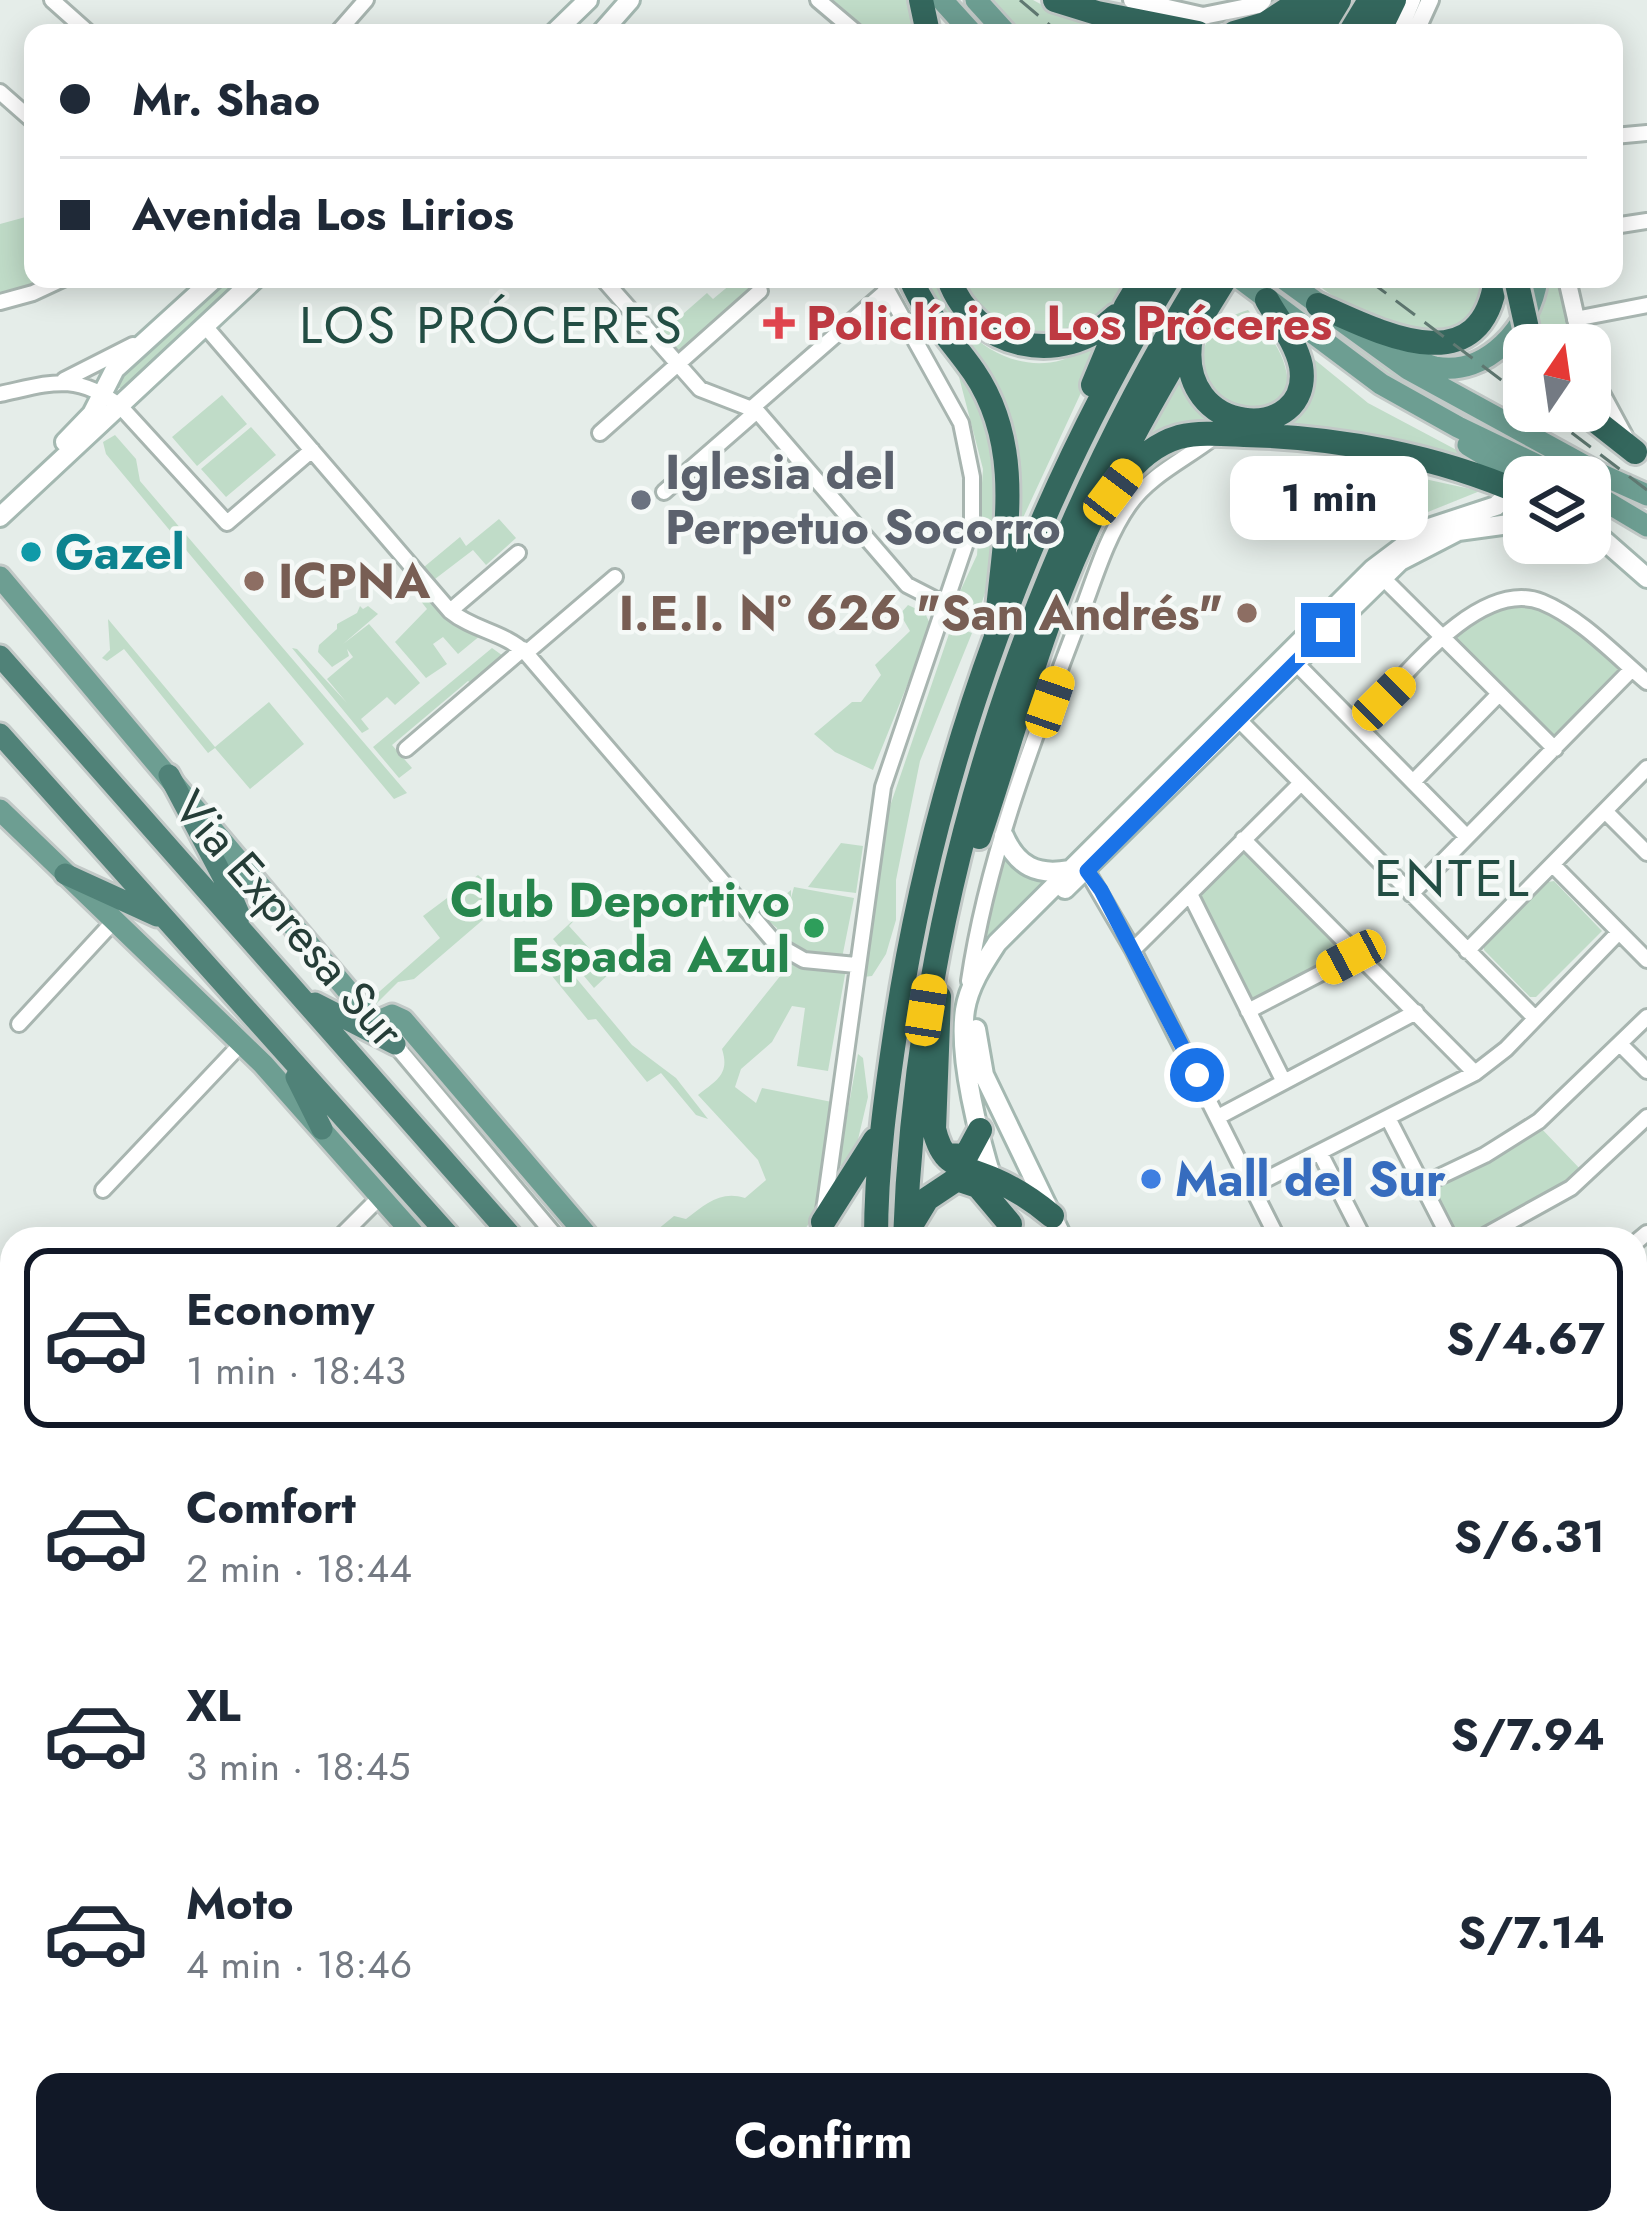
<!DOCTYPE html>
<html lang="en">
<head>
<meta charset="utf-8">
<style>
	:root { --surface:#fff; --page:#f6f6f7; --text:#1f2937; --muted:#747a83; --line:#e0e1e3; --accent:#111827 }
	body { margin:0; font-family:Jost,sans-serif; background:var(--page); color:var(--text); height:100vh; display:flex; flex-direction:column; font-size:45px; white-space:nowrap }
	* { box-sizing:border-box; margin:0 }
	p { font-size:39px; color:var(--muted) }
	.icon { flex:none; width:66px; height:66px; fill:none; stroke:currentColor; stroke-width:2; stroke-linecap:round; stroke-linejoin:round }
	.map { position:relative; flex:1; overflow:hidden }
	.panel { position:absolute; left:0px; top:1227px; width:1647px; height:1008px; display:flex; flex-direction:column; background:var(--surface); border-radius:36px 36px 0 0; box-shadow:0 6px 30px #0003 }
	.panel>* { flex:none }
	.hud { position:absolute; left:24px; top:24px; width:1599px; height:264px; border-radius:24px; box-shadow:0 6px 30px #0003; display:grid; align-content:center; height:264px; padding:0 36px; background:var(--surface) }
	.needle { width:78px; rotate:13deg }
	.buttons { position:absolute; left:1503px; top:324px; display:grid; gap:24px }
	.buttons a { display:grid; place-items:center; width:108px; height:108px; border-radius:24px; background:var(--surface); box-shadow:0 6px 30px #0003; font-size:60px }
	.end { position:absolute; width:54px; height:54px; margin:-27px; border:15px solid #1a73e8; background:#fff; box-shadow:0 0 0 6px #fff }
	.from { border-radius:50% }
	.bubble { position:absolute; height:84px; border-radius:24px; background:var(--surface); box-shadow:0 6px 30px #0003; font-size:39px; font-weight:700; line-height:84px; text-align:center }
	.car { position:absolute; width:36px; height:72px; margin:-36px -18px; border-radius:15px; box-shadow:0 0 9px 3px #0007; background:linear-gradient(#f5c518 24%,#345 0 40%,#f5c518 0 76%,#345 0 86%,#f5c518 0) }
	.hud b { display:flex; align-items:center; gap:42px; height:114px; font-size:45px }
	.hud b+b { border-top:3px solid var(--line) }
	.hud i { width:30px; height:30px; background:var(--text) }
	ul { padding:21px 0 0; list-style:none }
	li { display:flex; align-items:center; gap:36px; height:180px; margin:0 24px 18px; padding:0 12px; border:6px solid transparent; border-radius:24px }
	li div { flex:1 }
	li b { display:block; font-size:45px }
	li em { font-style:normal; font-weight:700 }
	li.current { border-color:var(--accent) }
	li>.icon { width:108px; height:108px; stroke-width:1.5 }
	.primary-button { display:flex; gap:24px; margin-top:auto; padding:24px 36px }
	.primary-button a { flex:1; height:138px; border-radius:24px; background:var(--accent); color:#fff; font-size:48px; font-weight:700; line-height:138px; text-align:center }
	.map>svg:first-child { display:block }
</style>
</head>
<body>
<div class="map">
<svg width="1647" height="2235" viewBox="0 0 1647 2235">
	<rect width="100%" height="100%" fill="#e5ede9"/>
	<path fill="#c0dcc8" d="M833,0h75l11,33h-47z
		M990,0h43l30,16 62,15 -107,2z
		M33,215v64h30l-63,23v-78z
		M225,279h19l-121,109h-6l-1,-11z
		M737,279h24l-86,75 -16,-19 48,-42 6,6z
		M917,279h18c16,50 70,97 127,81 19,-6 33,-20 49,-32l-95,205 -51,-190z
		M957,279h174c-7,10 -13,24 -22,31 -34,31 -96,35 -130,1 -9,-9 -15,-22 -22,-32z
		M1257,279h12c81,66 166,118 258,166v6l-139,-69z
		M1310,279h178c-4,11 -6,28 -13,36 -40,51 -129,-8 -165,-36z
		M1540,279h17l16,66h-37l-4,-24z
		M1248,310c25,27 42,49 40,85l-20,18 -52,-11 -16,-41c6,-26 22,-44 48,-51z
		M921,316l57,74 23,84 -6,89 -15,45 -23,-10 20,-43 6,-86 -24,-92 -41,-55z
		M1309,355l59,48 115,61 -3,8 -211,-45 27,-15 18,-24z
		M1182,369c1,27 29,44 49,61l-108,41z
		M222,395l25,29 -50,42 -25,-29z
		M251,427l25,28 -50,42 -25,-28z
		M115,435l21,24 4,22 267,312 -13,6 -288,-345 -3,-12z
		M1374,468l106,23 -62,25z
		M499,519l17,19 -30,27 -13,-15 -38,29 -11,-12 36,-30 6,9z
		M422,592l29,32 30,11 -23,19 -15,-17 -10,7 14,20 -21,14 -31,-36 32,-33 -11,-14z
		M1529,602l36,17 59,50 -70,71 -101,-102 34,-30z
		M908,605l17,8 6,13 -58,144 -38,-18 -21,-18 38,-32h9l20,-27 -6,-10 35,-34 -10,-17z
		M360,606l3,3 5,-3 10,8 -35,30 26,-20 51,59 -25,22 -8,-8 -26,22 8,10 -7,4 -70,-85 5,1 50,54 -20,-24 26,-22 -6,-8 2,7 -17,11 -14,-15 1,-7 18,-16v-5l20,-11z
		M108,619l107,128 54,-45 35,42 -54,45 -35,-41 -7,5 -84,-104 -17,12 -5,-3 8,-8z
		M952,625l20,8 -52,128 -24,119v40l-10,34 -14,22 -9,1 26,-168z
		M492,648l14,10 -32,27 -6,-4 -76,64 20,23 -13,10 -26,-31z
		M841,843l22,3 -7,47 -48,-6z
		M1242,848l104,104 -96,49 -53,-106z
		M1004,854l45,24 -71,83 11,-62z
		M478,875l28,25 -92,79 -16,3 -23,23 -4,-6 69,-61 -17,-22z
		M1554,881l48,50 -66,66h-6l-46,-47v-5l64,-63z
		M794,887l60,11 -12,60 -39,-5 -24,-13 -2,-12 -16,-13 30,-25v8z
		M582,912l-13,14 42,46 -17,16 -41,-49z
		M556,954l76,91 44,33 32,41 -12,-4 -35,-42 -14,9 -51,-63 -8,1 -45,-55z
		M793,960l53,9 -18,102 -31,-5 8,-58 -13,-2 -20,36 -31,27 -6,18 21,16 6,-15 70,14 -15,110 -19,27h-152l28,-23 12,3c19,-15 35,-29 59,-21l21,-18 -8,-20 -60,-65c19,-15 32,-21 24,-46z
		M858,1054l5,4 5,39 -16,68 -14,1z
		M1539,1126l44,46c-33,23 -86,67 -127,67l-23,-46 1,-7z
		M0,1636l12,18v111l-12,2z"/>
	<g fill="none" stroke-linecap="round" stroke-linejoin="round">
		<defs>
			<path id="minor" d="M52,0l37,33
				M818,0l39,33
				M337,33l29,-33
				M0,92l33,29
				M1614,136l33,-3
				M1614,226l33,-5
				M603,279l97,110 57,22 150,174 39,20
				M0,302l33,-9 30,-14
				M1575,319l72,-14
				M205,326l245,285c23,19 54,21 76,42l250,291 28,16 52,5
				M64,380l69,-35
				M0,394c51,-11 75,-22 120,12l107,117 85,-73
				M752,408l133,-116
				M600,433l160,-142
				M664,492l93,-81
				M1380,575l175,174
				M450,611l68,-58
				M526,653l89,-76
				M1289,656l178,181
				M1233,714l301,303
				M1358,726c40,-41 119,-150 184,-124 39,16 73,53 105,80
				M406,749l117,-100
				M1413,782l86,-88
				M1605,811l42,42
				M1243,839l232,234
				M1553,865l94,95
				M1087,871l46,79 145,289
				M1190,894l94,188
				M1411,894l221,-225
				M1133,950l168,-167
				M1467,951l180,-183
				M969,981c18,-123 65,-243 109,-359 15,-38 27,-83 51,-117 21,-30 57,-46 85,-68
				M1248,1011l110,-57
				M19,1024l95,-103
				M392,1041l166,198
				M1620,1044l27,27
				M1218,1117l198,-105
				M1388,1118l62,121
				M1320,1153l44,86
				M1422,1185l63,-30 54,-34 108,-104
				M1251,1187l224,-114 31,-24 113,-117
				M103,1190l138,-146
				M824,1211l59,-424 89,-262v-48l-11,-54 -80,-144
				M338,1239l44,-44
				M1479,1239l92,-51 76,-71
				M1635,1243l12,-10
				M0,1377l12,-10
				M1635,1467l12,23
				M0,1523h12
				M0,1607l12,18
				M1635,1663l12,-6
				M1635,1812h12
				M0,1866l12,10
				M0,1976l12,-14
				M1635,1994h12
				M0,2080l12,-13
				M0,2177l12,-13
				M1635,2177h12
				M0,2196l12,11
				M28,2223l13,12
				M209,2223l20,12
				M473,2223l8,12
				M584,2223v12
				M754,2223l1,12
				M986,2223v12
				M1070,2223l1,12
				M1154,2223v12
				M1226,2223l1,12
				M101,2235l4,-12
				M163,2235l7,-12
				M194,2235l3,-12
				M258,2235l10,-12
				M406,2235l3,-12
				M546,2235l3,-12"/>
			<path id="tertiary" d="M1132,0l71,16 55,-11 5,-5
				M1398,33l14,-33
				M1415,33l15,-33
				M1567,279l15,66
				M1590,373l34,63
				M0,1787l12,-2
				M661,2223l21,12"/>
			<path id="secondary" d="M554,33l34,-33
				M601,33l29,-33
				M65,442l27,-28 23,-45 99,-90
				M0,517l255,-238
				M1590,528l57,50
				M1004,836c13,30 33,40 65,34
				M1065,889l335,-328 58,-30 66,-9
				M976,1029l8,46 79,164
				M994,1185c-15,-47 -36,-127 -29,-175 4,-25 19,-47 32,-67l376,-374 53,-40 70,-23 12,-11 3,-16
				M1315,2223v12
				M1382,2223v12"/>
			<path id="primary" d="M942,0l30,33
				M976,0l30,33
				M1241,279l140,105 77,43 104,50
				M1284,279l124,90 190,104 49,22
				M1407,357c9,3 19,8 28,10 52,10 96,-41 102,-88
				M1468,445l56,34
				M1590,492l57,34
				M0,577l369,439 7,6 16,-7 11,5 187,219
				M0,810l263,254 155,175"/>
			<path id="trunk" d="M0,656l514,583
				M0,734l452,505
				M169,775l55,104 16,37
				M65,874l92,42
				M315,1003l80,41
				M296,1077l26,52"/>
			<path id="motorway" d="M921,0l7,33
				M1055,0l42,13 101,20
				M1234,33l31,-9 37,-24
				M1293,33l21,-33
				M1319,33l20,-33
				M1350,33l20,-33
				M1378,33l16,-33
				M911,279c15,37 41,61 63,93 49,72 32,157 24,237
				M949,279c26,71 113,89 167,37
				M1318,305c59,26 163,82 178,-26
				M1191,337c-18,103 123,108 110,29 -5,-24 -23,-46 -34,-66
				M1093,385l33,-79 16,-27
				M1583,411l52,41
				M1121,481c15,-20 34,-37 58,-44 21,-5 43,-3 65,-2 93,2 194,21 280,59
				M979,837c25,-73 45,-148 72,-221 43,-118 108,-231 174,-337
				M939,997l-5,132c9,40 30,37 61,51 21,9 39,21 57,36
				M945,1155l21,1 14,-26
				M823,1222l52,-82
				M910,1227l17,-28 30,-20 21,7 32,38
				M876,1239c0,-74 10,-145 21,-218 40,-261 134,-516 271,-742
				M905,1239c12,-341 119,-669 296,-960
				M922,2223v12
				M949,2223l1,12
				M889,2235l3,-12"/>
		</defs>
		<use href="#minor" stroke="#a8b5b0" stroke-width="20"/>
		<use href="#tertiary" stroke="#a8b5b0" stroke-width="22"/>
		<use href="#secondary" stroke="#a4b8b1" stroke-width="24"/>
		<use href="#primary" stroke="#c2c9c7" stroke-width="27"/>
		<use href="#trunk" stroke="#c2c9c7" stroke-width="27"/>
		<use href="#motorway" stroke="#c2c9c7" stroke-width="30"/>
		<use href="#minor" stroke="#fff" stroke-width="14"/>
		<use href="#tertiary" stroke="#fff" stroke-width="16"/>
		<use href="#secondary" stroke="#fff" stroke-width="18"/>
		<use href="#primary" stroke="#6d9e92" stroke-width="21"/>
		<use href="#trunk" stroke="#508278" stroke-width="21"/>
		<use href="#motorway" stroke="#34675d" stroke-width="24"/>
		<path stroke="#607972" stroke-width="3" stroke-dasharray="24 12" stroke-linecap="butt" d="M1020,0l39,33
			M1367,279l157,118
			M1543,411l104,79"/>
		<defs>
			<path id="motorway-bridge" d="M1516,279l14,63"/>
		</defs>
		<use href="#motorway-bridge" stroke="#c2c9c7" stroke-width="30" stroke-linecap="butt"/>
		<use href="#motorway-bridge" stroke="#34675d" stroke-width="24"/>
	</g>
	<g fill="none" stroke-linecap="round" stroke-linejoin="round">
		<path stroke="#1a73e8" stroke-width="15" d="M1197,1075l-96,-185 -14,-19 241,-241"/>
	</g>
	<path fill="#e0444e" stroke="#f5f9f7" stroke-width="4.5" d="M773 305h12v12h12v12h-12v12h-12v-12h-12v-12h12z"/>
	<circle fill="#6b7280" stroke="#f5f9f7" stroke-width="4.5" cx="641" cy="500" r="12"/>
	<circle fill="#0f9aa8" stroke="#f5f9f7" stroke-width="4.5" cx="31" cy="552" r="12"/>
	<g fill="#8d6e63" stroke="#f5f9f7" stroke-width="4.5">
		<circle cx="254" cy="581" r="12"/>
		<circle cx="1247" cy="613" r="12"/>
	</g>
	<circle fill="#2e9e5b" stroke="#f5f9f7" stroke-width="4.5" cx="814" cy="928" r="12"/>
	<circle fill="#3f7fe0" stroke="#f5f9f7" stroke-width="4.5" cx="1151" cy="1179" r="12"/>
	<g text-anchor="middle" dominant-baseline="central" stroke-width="9" stroke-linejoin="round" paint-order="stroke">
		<g font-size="48" font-weight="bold" fill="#be3a42" stroke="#f5f9f7" text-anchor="start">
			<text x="806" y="323">Policlínico Los Próceres</text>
		</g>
		<g font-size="48" font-weight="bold" fill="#5b616d" stroke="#f5f9f7" text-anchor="start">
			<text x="665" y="472">Iglesia del<tspan x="665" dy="55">Perpetuo Socorro</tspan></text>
		</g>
		<g font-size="48" font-weight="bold" fill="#0d838f" stroke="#f5f9f7" text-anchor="start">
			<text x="55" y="552">Gazel</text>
		</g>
		<g font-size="48" font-weight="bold" fill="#785e54" stroke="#f5f9f7" text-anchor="start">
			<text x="278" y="581">ICPNA</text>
			<text x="1223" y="613" text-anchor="end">I.E.I. N° 626 "San Andrés"</text>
		</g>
		<g font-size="48" font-weight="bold" fill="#27864d" stroke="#f5f9f7" text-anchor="end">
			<text x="790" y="900">Club Deportivo<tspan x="790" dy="55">Espada Azul</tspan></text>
		</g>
		<g font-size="48" fill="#253d37" stroke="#f5f9f7">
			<text transform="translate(289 919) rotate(49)">Via Expresa Sur</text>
		</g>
		<g font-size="48" font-weight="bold" fill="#366cbe" stroke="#f5f9f7" text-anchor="start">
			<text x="1175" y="1179">Mall del Sur</text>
		</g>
		<g font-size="51" letter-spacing="3" fill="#234e44" stroke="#f5f9f7">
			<text x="492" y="325">LOS PRÓCERES</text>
			<text x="1453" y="878">ENTEL</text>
		</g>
	</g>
</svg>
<div class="buttons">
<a><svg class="needle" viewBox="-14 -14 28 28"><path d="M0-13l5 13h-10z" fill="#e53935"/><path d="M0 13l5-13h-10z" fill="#747a83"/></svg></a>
<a><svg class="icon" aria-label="layers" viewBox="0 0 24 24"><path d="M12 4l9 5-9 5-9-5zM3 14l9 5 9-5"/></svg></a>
</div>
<i class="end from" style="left:1197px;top:1075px"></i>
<i class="end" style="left:1328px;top:630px"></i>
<div class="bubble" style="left:1230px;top:456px;width:198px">1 min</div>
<i class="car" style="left:1113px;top:492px;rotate:37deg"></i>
<i class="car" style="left:1384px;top:699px;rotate:45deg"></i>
<i class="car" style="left:1050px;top:702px;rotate:19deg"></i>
<i class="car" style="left:1351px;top:957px;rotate:242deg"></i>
<i class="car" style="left:926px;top:1010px;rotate:9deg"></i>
<div class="hud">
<b><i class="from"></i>Mr. Shao</b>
<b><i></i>Avenida Los Lirios</b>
</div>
<section class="panel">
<ul>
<li class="current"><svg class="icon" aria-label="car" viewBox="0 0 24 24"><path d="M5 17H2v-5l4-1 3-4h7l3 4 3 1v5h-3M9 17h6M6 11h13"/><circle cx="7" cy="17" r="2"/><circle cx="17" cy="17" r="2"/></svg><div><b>Economy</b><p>1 min · 18:43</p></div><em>S/4.67</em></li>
<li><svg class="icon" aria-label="car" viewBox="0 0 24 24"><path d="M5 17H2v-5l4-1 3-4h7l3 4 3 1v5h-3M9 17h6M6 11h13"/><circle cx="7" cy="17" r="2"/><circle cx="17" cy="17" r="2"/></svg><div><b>Comfort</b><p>2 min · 18:44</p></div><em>S/6.31</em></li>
<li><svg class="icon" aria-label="car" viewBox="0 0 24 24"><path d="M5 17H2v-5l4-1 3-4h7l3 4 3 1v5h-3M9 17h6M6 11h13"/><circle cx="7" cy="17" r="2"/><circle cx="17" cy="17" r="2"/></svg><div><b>XL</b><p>3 min · 18:45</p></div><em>S/7.94</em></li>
<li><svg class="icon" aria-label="car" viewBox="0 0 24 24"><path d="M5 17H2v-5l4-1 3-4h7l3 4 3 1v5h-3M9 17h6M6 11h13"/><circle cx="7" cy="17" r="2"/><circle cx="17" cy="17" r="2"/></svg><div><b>Moto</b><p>4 min · 18:46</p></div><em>S/7.14</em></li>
</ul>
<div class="primary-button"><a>Confirm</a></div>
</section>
</div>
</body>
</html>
